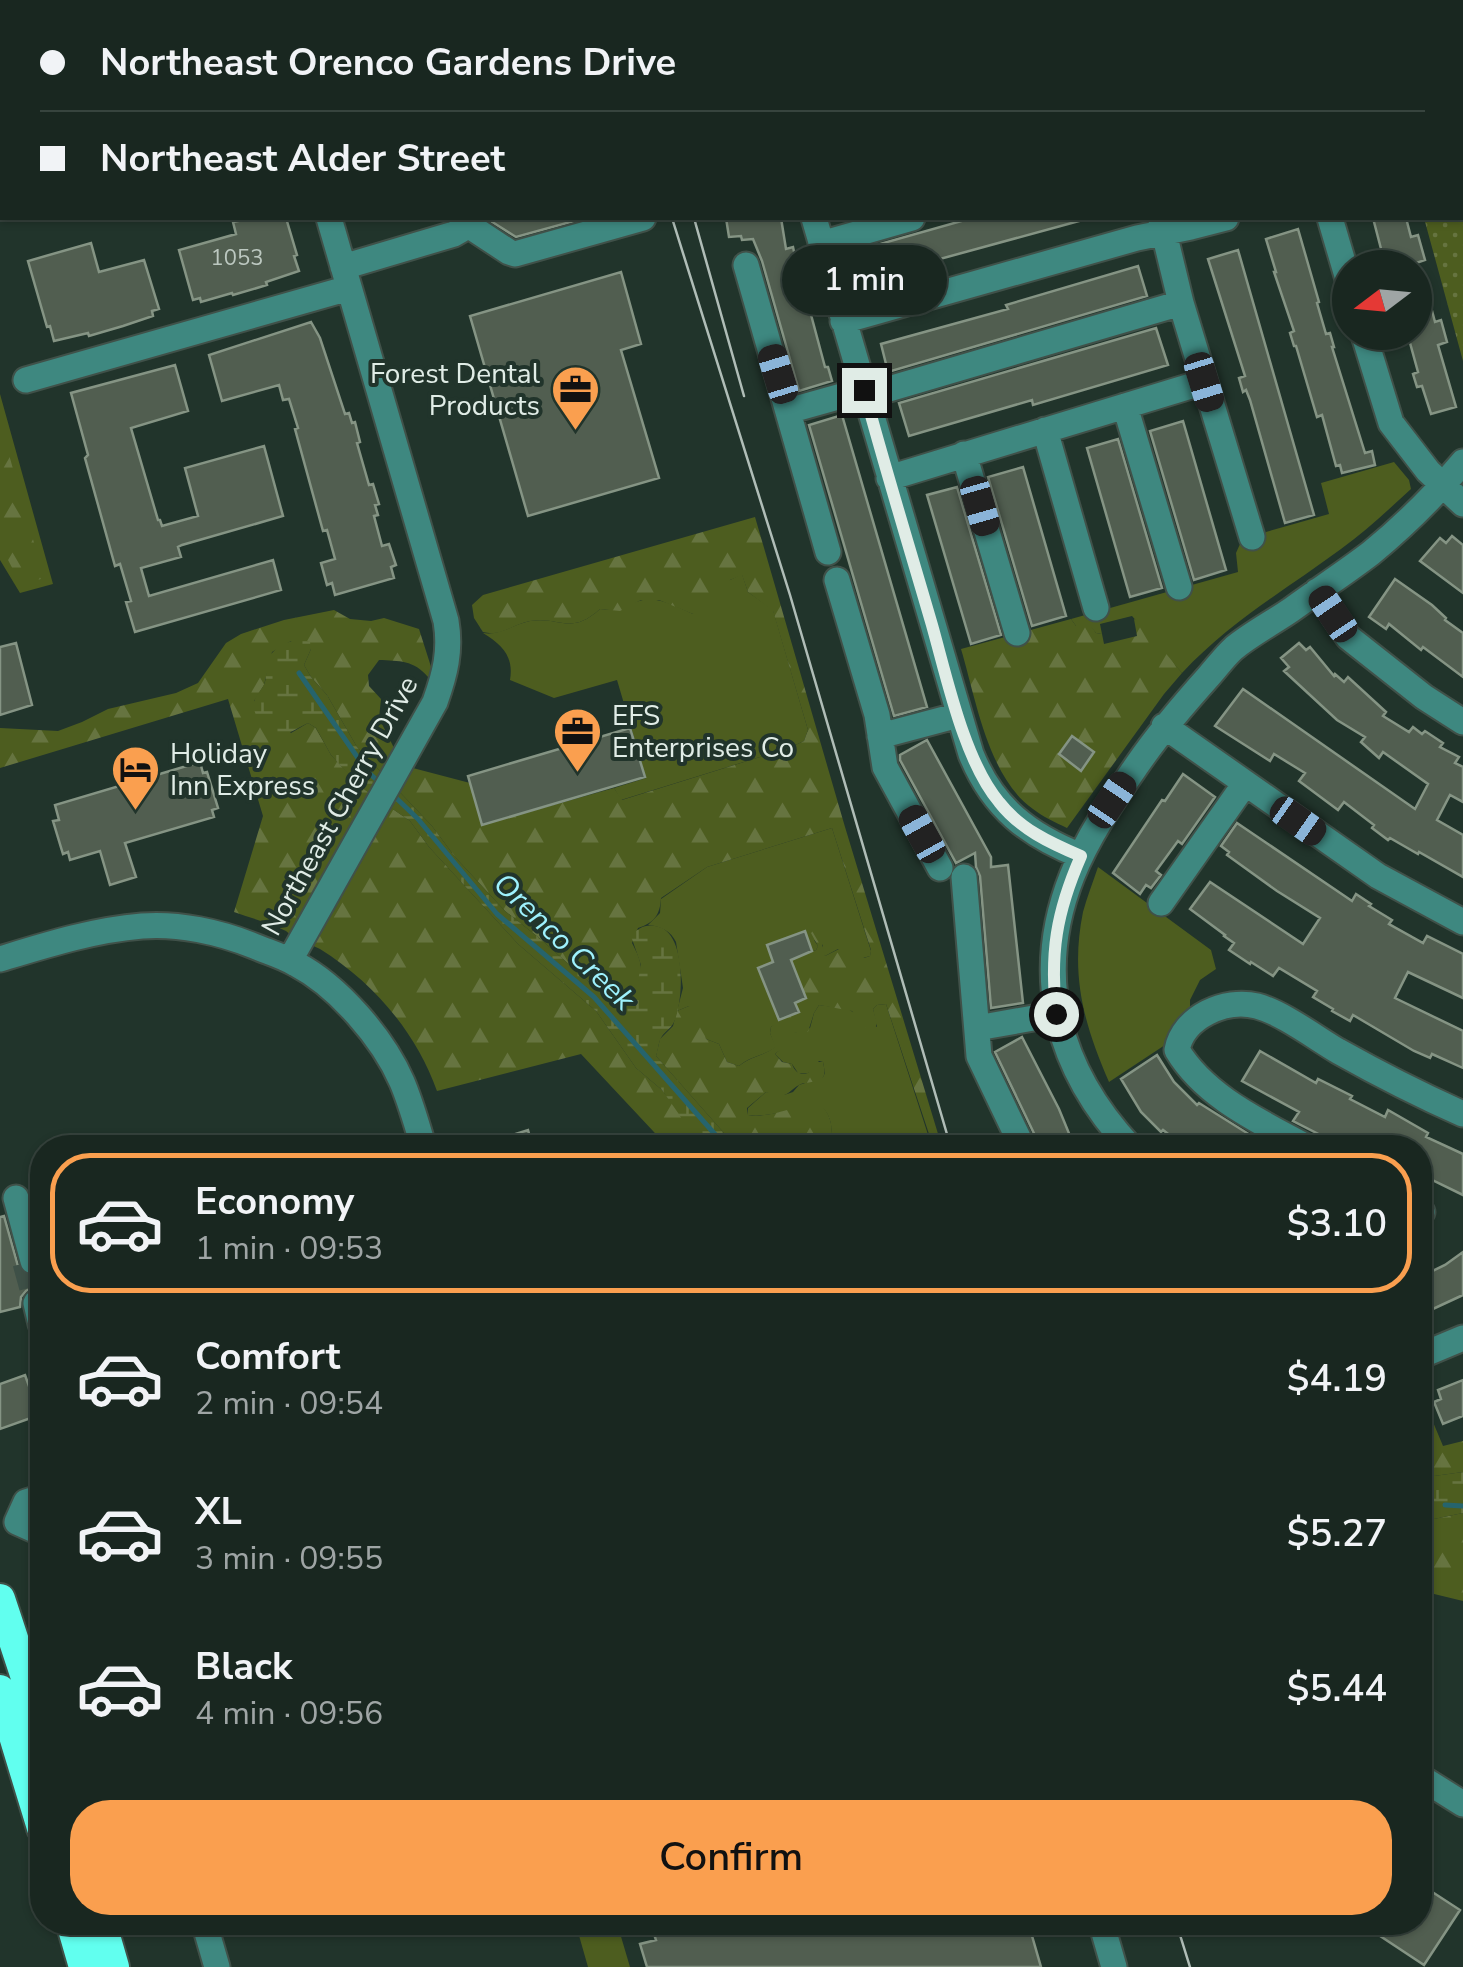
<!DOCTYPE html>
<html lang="en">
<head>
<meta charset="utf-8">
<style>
	:root { --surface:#192720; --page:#26332d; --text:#f1f3f6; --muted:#9fa5a5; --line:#37443e; --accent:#fa9f4f }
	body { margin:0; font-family:"Nunito Sans",sans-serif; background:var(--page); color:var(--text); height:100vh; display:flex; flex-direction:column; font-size:38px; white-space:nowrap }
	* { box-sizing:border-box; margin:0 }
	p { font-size:32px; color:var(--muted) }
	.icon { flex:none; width:55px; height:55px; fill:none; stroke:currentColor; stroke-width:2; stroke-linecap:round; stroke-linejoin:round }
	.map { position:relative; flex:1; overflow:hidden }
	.drawer { position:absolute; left:30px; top:1135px; width:1402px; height:800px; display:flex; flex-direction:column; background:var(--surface); border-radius:40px; box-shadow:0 2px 8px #0004,0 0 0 2px var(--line) }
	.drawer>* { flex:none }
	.guide { position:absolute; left:0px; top:0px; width:1465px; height:220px; box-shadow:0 2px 8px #0004,0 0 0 2px var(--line); display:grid; align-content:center; height:220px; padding:0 40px; background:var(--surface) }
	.needle { width:65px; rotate:254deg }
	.tools { position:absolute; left:1332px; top:250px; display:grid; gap:20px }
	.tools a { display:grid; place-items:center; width:100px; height:100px; border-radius:50%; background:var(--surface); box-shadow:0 2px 8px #0004,0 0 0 2px var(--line); font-size:50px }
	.end { position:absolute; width:45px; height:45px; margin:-22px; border:12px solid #e0ece6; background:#111; box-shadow:0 0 0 5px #111 }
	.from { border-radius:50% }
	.bubble { position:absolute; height:70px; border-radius:35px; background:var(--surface); box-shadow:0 2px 8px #0004,0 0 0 2px var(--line); font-size:32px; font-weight:600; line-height:70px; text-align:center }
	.car { position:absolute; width:30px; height:60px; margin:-30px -15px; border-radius:12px; box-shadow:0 0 8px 2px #0007; background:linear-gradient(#222 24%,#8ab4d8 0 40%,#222 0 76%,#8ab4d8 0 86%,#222 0) }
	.guide b { display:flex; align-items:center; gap:35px; height:95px; font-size:38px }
	.guide b+b { border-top:2px solid var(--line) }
	.guide i { width:25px; height:25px; background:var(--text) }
	ul { padding:18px 0 0; list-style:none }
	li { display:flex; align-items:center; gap:30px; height:140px; margin:0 20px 15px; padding:0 20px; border:5px solid transparent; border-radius:40px }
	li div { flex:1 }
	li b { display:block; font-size:38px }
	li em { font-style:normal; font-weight:600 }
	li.current { border-color:var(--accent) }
	li>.icon { width:90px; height:90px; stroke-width:1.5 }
	.button { display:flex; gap:20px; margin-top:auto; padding:20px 40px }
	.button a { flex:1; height:115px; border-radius:40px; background:var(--accent); color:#111; font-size:40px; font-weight:600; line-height:115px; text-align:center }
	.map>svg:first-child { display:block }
</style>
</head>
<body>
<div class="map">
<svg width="1463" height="1967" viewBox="0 0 1463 1967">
	<defs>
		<pattern id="forest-firs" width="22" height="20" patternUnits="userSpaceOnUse" patternTransform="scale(2.5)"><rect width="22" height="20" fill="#4d5d1f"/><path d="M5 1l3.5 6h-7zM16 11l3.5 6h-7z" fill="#667440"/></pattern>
		<pattern id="wetland-marsh" width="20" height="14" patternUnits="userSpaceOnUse" patternTransform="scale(2.5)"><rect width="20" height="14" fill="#4d5d1f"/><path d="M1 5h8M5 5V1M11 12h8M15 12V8" fill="none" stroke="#667440"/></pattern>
		<pattern id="park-dots" width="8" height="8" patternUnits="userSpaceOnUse" patternTransform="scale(2.5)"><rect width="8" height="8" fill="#4d5d1f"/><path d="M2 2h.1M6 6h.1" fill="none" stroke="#667440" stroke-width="1.8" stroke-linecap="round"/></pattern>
	</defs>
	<rect width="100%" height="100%" fill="#21342b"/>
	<path fill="#4d5d1f" d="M0,394l53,190 -33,9 -20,-33z
		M1394,462l15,18 2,9c-23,21 -45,42 -70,60 -57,42 -110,72 -159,124l-50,-57 -32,8 2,10 -6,-1 -6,-7h-14l-5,-7 167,-47 -2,-19 4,-9 7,1 13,-4 6,-9 63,-18 -8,-31z
		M742,574l6,18 25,18 35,120 -4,11 -15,7 -168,52 -7,-12 32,-10 -29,-98 -63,18 -44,-18c4,-24 -8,-35 -27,-47 17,3 31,-9 47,-12 31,-5 40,15 70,-12 23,2 20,-2 39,-8 18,-6 37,6 54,13l37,-34z
		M832,828l39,123 -1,5 -7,2 -25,-9 -13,7 -2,-3v-8l-9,-5 4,6 -2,4 -25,10 15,38 -7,14 -28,15 -1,6 6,14c-12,9 -26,9 -37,19l-12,-4 -8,-18 -13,-5 -17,-33 -12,5 6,-23 -7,-46c-5,-11 -16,-16 -28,-17l12,-12 1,-14 46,-32z
		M1098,867l113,83 5,19 -16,11 -10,20v10l-22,33 -59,39c-25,-58 -39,-106 -26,-170 4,-15 10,-30 15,-45z
		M886,1004l45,140 -7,3h-34l-10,-13 -22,8 -8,5h-25c10,-12 8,-30 -4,-41 -24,-1 -48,12 -73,9v-7l18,-16 18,3 9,-3 6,-7 24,-8 2,-4 -2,-11 -4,-1 -11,12h-10l-6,-9 -9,-2 -8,-8 19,-17v-4l16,-5 4,-15 5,-8 29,4 29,18 -4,-18 4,-4z
		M609,1923h8l13,44h-42l-10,-35z"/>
	<path fill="url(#forest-firs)" d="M0,423l44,155 -23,7 -15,-29 -6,-21z
		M755,517l90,310 97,320h-18l7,-3 -1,-7 -44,-133 -9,1 -4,4 4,14 -3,8 -12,-5 -10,-15 -33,-6 -5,8 -6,19 -14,1 4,10c-8,5 -17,5 -23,11l7,8 10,2c3,8 7,11 16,9l6,-11h9c1,7 4,12 -2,17 -2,2 -14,4 -17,4 -18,6 -13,19 -38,9l-19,16 1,7c25,4 49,-13 74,-9 11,12 13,29 3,41h-84l-17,-14 -68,-77 4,-17 13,-13 4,-15 12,-5 9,2 8,31 13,5 8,18 12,4c12,-10 25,-10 36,-19l-5,-14 1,-6 7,-6 20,-9 -3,-10 11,-4 -15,-38 25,-10 2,-4 -7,-13 3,-3 6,5 5,21 18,-9 16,5 5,6 6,-2 1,-6 -39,-122 -125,39 -46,31c-1,17 -7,25 -23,30l-6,15c4,8 9,17 9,26 0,19 -17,34 -35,28l-68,-60 -33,-26 -50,-54 -23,-31 -75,-79 -30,-52 -16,-18 -7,-12 7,-16 -20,-8 -19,11 -8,33 -10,16 37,32 17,-10 8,5 15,27 29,31 50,35 19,26 89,97 78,67 40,57 26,22 20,26 29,31h-43l-87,-93 -144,37c-21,-59 -64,-109 -117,-142 -7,-4 -15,-5 -22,-9 -4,-2 -8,-6 -12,-9 -16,-8 -35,-13 -52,-19l29,-96 -35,-117 -228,69v-40l58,3 24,-9 26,-13 68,-16 22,-10 28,-40 15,-9 43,-14 50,-10 16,9 21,2 13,-3 35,11 14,44 -5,4c-14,-17 -29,-16 -49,-17l-11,15 1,11 12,13 -2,19 18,36 12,13 61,16 12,42 132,-37 8,12 167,-52 15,-7 4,-11 -35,-119 -25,-19 -6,-17 -12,5 -2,14 -18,19 -17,1 -34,-14h-18l-21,11 -20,-2c-30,27 -39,7 -70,12 -17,3 -28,16 -47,11l-9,-14 -2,-13 11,-10z
		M1071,619l5,7h15l5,7 6,1 2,10 33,-8 -3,-17 5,2 43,52 -18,21 -97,134c-12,-6 -24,-11 -34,-19 -45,-32 -57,-110 -72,-160z
		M1420,1391l23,55 20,-5v31l-29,4 -14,6z
		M1463,1513v88l-37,-9 -6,15v-91l9,4z"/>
	<path fill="url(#wetland-marsh)" d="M302,639l8,3 1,7 -7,16 7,12 16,18 30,52 75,79 23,31 50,54 33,26 68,60 10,3 10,-4 12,-15 3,-16 -10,-29c8,-9 16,-13 28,-9 27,7 25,74 15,95 -3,7 -11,10 -14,18 -2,5 -2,11 -4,16l68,77 17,14h-30l-6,-7 -15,-10 -28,-40 -26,-22 -40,-57 -78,-67 -89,-97 -19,-26 -51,-35 -28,-31 -15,-27 -8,-5c-22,11 -38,25 -51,-6 -2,-4 -4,-9 -3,-15 1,-7 9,-13 11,-20 3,-11 -1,-22 8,-30 7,-8 19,-12 29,-13z
		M1463,1472v41l-34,7 -9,-4v-34l14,-6z"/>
	<path fill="url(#park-dots)" d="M1463,174v187l-39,-143h38z"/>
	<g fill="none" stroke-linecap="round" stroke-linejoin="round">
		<path stroke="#26646c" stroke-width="5" d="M299,673l68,98 13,12
			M392,794l26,25 79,95 97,83 133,151
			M1445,1505l18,1"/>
	</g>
	<path fill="#515e50" stroke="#859484" stroke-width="2.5" d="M237,218h49l11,37 -3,1 5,15 -33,11 1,3 -34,10 -1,-2 -31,9 -1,-4 -7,2 -14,-50 57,-16 -3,-12 5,-1z
		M486,218h99l-69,19z
		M726,218h55l5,31 7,-2 11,50 2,-1 19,71h3l4,14 -33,10 -37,-130 -9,-22 -11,1 -1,-4 -12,1z
		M972,218h107v3l-216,59 -8,-29z
		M1373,218h33l5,19 7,-2 7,25 -9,3 1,5h-31z
		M1298,229l21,73 -2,1 9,31 4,-1 4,14h-2l33,106 7,-2 3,14 -33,8 -2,-8 -4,1 -14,-51 -5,2 -21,-71h-2l-4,-13 4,-2 -20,-59h2l-10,-33z
		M91,243l8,29 45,-12 15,49 -7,2 1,5 -30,10 -34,10 -1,-3 -34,8 -4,-15 -3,1 -19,-66z
		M1238,250l76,265 -29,8 -35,-123 -4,-10 -3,2 -4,-14 6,-2 -37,-117z
		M1138,266l9,30 -259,76 -7,-28 127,-35 -2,-4z
		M621,272l20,72 -20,6 38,128 -131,38 -58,-200z
		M1427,292l8,30 6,-2 6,22 -9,3 18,62 -25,7 -9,-28 -5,1 -4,-13 5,-2 -11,-40h8v-36z
		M311,322l9,16 25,76 4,-1 3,10 3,-1 5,20 -3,1 12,42 4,-1 6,20 -4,1 3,10 -4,1 8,30 7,-2 7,21 -5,2 3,11 -59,17 -3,-12 -5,2 -6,-22 14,-4 -8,-29 -4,1 -28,-102 3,-1 -9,-29 -6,1 -4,-15 -57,16 -13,-46z
		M1156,328l12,37 -135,40 -1,-5 -123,36 -10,-33z
		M175,365l13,46 -57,17 27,92h2l2,6 36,-10 -13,-48 79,-22 19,70 -101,29 -4,2 3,10 -40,11 8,28 124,-36 8,30 -146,42 -9,-30 5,-1 -11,-37 -5,2 -30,-108 3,-3 -17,-62z
		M842,415l85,292 -33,9 -85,-291z
		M1183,421l43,149 -32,10 -44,-149z
		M1118,439l44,149 -32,9 -43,-149z
		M1023,467l43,149 -34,10 -44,-149z
		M957,487l44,148 -30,9 -44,-149z
		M1452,536l11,9v48l-43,-32 20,-23 6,5z
		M1395,579l37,26 14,13 -1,2 18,13v44l-40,-30 -2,3 -32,-26 -3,5 -17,-12z
		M16,643l16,62 -32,10v-68z
		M1299,643l7,7 4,-3 24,29 1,-2 9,8 4,-5 38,35 -3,4 26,16 4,-5 9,7 3,-3 18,12 -3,4 19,10 -4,6 8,4v35l-13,-7 -13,25 26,15v42l-44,-25 -1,2 -28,-16 -2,2 -16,-12 2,-3 -30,-23 -6,8 -39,-29 6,-8 -31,-19 -4,7 -55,-35 28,-37 172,120 13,-25 -45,-32 -4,6 -18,-16 4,-5 -28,-17 -53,-49 5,-4 -8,-9z
		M630,728l15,49 -163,48 -14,-49z
		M1072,736l22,16 -13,19 -22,-17z
		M927,740l64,117v10l17,-2 15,138 -32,5 -11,-132 -4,-9 -1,-14 -19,10 -56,-103v-5z
		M200,762l3,11 4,-1 11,36 -6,2 2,7 -89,26 11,34 -26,8 -10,-34 -30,9 -2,-8 -5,2 -10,-33 6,-1 -4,-15z
		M1183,774l32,23 -33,47 -4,-3 -22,30 5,4 -10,13 -5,-3 -6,9 -27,-21 49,-73 3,1z
		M1237,823l115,78 4,-7 15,10 -2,2 23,14 -3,4 34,19 4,-7 36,18v44l-55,-26 -13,26 68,33v37l-31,-14 -2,4 -16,-7 -61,-36 -3,6 -18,-10 1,-2 -20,-12 4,-6 -38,-23 -6,8 -22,-14 -1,2 -21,-14 5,-7 -10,-7 1,-1 -35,-26 20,-27 93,62 17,-26 -43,-27 -50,-36 2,-3 -8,-6z
		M805,931l7,20 -21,9 15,38 -11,5 4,9 -20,8 -21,-52 15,-6 -6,-17z
		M1022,1037l37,72 16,39h-34l-46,-96z
		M1260,1051l56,32 2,-4 34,17 -2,3 35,18 3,-7 40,23 -2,4 37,17v41l-43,-21v-26h-56l-12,-6 -3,6h-3l-53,-27 6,-9 -57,-31z
		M1157,1055l17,27 23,23 2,-2 72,45h-85l-23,-18 -2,2 -20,-20 -20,-33z
		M528,1130l5,18h-49v-4z
		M4,1216l14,50 10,10 8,1 6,-3v14l-9,-1 -7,4 -5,6 -1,10 -20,5v-95z
		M1463,1252v43l-43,20v-38l25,-12z
		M25,1375l5,14 12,-4v29l-42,15v-45z
		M1463,1380v36l-20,8 -9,-22 7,-3 -3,-9z
		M1420,1884l40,26 -36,55 -65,-43h61z
		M650,1922h378l13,45h-394l-7,-23 16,-4z"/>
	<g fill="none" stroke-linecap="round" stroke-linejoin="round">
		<path stroke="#3e5047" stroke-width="25" stroke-dasharray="25 12" stroke-linecap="butt" d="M25,1263l11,40"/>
		<defs>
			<path id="minor" d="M267,0l1,2
				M405,0l1,2
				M769,0l1,2
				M887,0l1,2
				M1097,0v2
				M1429,0l1,2
				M103,2l9,-2
				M1383,2l8,-2
				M0,32l2,-1
				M1462,119l1,2
				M1462,149h1
				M814,218l157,536c22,54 57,81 110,102
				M1330,218l20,68
				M1161,220l20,83 71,234
				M465,223l44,29 6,2 128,-36
				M821,244l91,-26
				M746,265l82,287
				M343,267l111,-33 7,-4 6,-12
				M843,321l294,-83 54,-11 35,-9
				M1363,332l28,91 37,48 35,33
				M26,380l323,-92
				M865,396l316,-93
				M1125,406l54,181
				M788,411l75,-21
				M1045,430l51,178
				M964,454l53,179
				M889,478l315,-96
				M837,580l40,135 8,52 55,101
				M1317,591l31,46 76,60 39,25
				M1164,726l214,150 85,46
				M880,736l79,-21
				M964,877l15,179 44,92
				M1161,903l83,-118
				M0,959c46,-14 93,-29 142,-33 36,-3 78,6 112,20 14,6 29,10 42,18 42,22 87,74 106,118 9,21 15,44 22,66
				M290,960l145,-258c10,-28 16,-51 11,-81l-117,-403
				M977,1028l79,-14
				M1131,1148c-73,-78 -99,-171 -59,-272 16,-40 41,-76 65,-111 22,-32 46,-60 72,-89 8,-9 16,-20 25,-28 17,-14 38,-25 57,-38 26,-19 54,-37 80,-57 33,-27 64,-58 92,-91
				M1308,1148c-47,-26 -103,-51 -131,-98 6,-33 48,-52 80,-44 24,6 59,32 81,45 41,23 82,44 125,63
				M16,1198l17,63
				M1420,1210l2,2
				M36,1303l5,21
				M1420,1356l43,-18
				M17,1522l9,-20 16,-5
				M17,1522l20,9 5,-2
				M1420,1777l43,27
				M204,1922l13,45
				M1101,1922l13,45"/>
			<path id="highway" d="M0,1599l42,127
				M0,1690l42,138
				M71,1922l13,45
				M101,1922l13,45"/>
		</defs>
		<use href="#minor" stroke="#405149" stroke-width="29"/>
		<use href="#highway" stroke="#405149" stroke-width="34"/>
		<use href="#minor" stroke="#3e8880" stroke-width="25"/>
		<use href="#highway" stroke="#61ffef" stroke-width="30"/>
		<path stroke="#b0bdb7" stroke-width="2.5" d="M606,0l1,2
			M632,0l1,2
			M672,218l118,377 161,553
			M694,218l50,178
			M1176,1922l14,45"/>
	</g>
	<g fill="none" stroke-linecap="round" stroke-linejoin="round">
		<path stroke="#e0ece6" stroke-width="12" d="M864,390c21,78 45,156 68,235 15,53 32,135 67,177 21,27 51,41 82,54 -25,57 -31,97 -25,158"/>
	</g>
	<defs>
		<symbol id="office-pin" viewBox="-11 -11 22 30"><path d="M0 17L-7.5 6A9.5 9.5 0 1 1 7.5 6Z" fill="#fa9f4f" stroke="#21342b"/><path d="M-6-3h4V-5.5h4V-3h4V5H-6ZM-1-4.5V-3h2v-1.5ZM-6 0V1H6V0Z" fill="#111"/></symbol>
		<symbol id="hotel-pin" viewBox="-11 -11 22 30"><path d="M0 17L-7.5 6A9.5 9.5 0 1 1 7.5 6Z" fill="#fa9f4f" stroke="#21342b"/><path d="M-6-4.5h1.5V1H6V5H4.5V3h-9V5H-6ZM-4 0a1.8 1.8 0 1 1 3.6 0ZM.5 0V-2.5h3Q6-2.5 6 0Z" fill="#111"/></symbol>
	</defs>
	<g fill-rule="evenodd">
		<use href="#office-pin" x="548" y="362" width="55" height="75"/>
		<use href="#office-pin" x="550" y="704" width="55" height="75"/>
		<use href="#hotel-pin" x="108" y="742" width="55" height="75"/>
	</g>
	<g text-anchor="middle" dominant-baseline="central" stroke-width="8" stroke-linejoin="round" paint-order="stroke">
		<g font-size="22" fill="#bcc8c0">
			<text x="237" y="258">1053</text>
		</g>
		<g font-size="28" fill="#e0ece6" stroke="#21342b" text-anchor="start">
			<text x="540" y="374" text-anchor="end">Forest Dental<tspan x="540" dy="32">Products</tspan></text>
			<text x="612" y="716">EFS<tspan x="612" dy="32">Enterprises Co</tspan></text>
			<text x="170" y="754">Holiday<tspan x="170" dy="32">Inn Express</tspan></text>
		</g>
		<g font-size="28" fill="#e0ece6" stroke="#21342b">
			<text transform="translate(340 806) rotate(-61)">Northeast Cherry Drive</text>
		</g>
		<g font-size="30" font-style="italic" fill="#9ef1fd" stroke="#21342b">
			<text transform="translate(564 942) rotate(44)">Orenco Creek</text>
		</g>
	</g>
</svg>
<div class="tools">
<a><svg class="needle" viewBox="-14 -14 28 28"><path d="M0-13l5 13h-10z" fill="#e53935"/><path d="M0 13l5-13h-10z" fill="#9fa5a5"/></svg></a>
</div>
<i class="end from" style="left:1056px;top:1014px"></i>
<i class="end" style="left:864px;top:390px"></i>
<div class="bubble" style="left:782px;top:245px;width:165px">1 min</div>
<i class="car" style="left:778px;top:374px;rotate:343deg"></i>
<i class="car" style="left:1204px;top:382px;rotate:163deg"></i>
<i class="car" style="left:980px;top:506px;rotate:164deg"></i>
<i class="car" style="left:1333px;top:614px;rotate:326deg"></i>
<i class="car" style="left:1112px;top:800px;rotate:34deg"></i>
<i class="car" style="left:1298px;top:821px;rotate:125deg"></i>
<i class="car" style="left:922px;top:834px;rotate:331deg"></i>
<div class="guide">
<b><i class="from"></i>Northeast Orenco Gardens Drive</b>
<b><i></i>Northeast Alder Street</b>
</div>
<section class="drawer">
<ul>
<li class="current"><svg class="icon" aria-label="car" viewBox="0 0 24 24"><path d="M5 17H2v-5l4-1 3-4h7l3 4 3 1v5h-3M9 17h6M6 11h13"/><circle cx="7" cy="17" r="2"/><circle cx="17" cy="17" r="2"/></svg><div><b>Economy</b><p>1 min · 09:53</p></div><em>$3.10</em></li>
<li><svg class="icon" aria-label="car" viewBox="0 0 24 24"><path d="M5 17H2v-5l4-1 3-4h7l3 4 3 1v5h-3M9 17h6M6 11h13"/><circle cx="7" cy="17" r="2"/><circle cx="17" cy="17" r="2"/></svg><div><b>Comfort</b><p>2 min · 09:54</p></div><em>$4.19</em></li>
<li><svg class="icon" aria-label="car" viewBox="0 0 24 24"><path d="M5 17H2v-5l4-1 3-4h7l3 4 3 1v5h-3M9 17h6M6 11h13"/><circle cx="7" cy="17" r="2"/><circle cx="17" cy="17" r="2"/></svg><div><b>XL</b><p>3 min · 09:55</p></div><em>$5.27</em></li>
<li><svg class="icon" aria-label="car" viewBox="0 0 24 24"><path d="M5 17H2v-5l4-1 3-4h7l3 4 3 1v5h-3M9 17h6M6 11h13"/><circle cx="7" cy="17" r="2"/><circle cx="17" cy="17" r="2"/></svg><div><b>Black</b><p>4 min · 09:56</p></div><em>$5.44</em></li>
</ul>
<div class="button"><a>Confirm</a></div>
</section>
</div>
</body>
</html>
